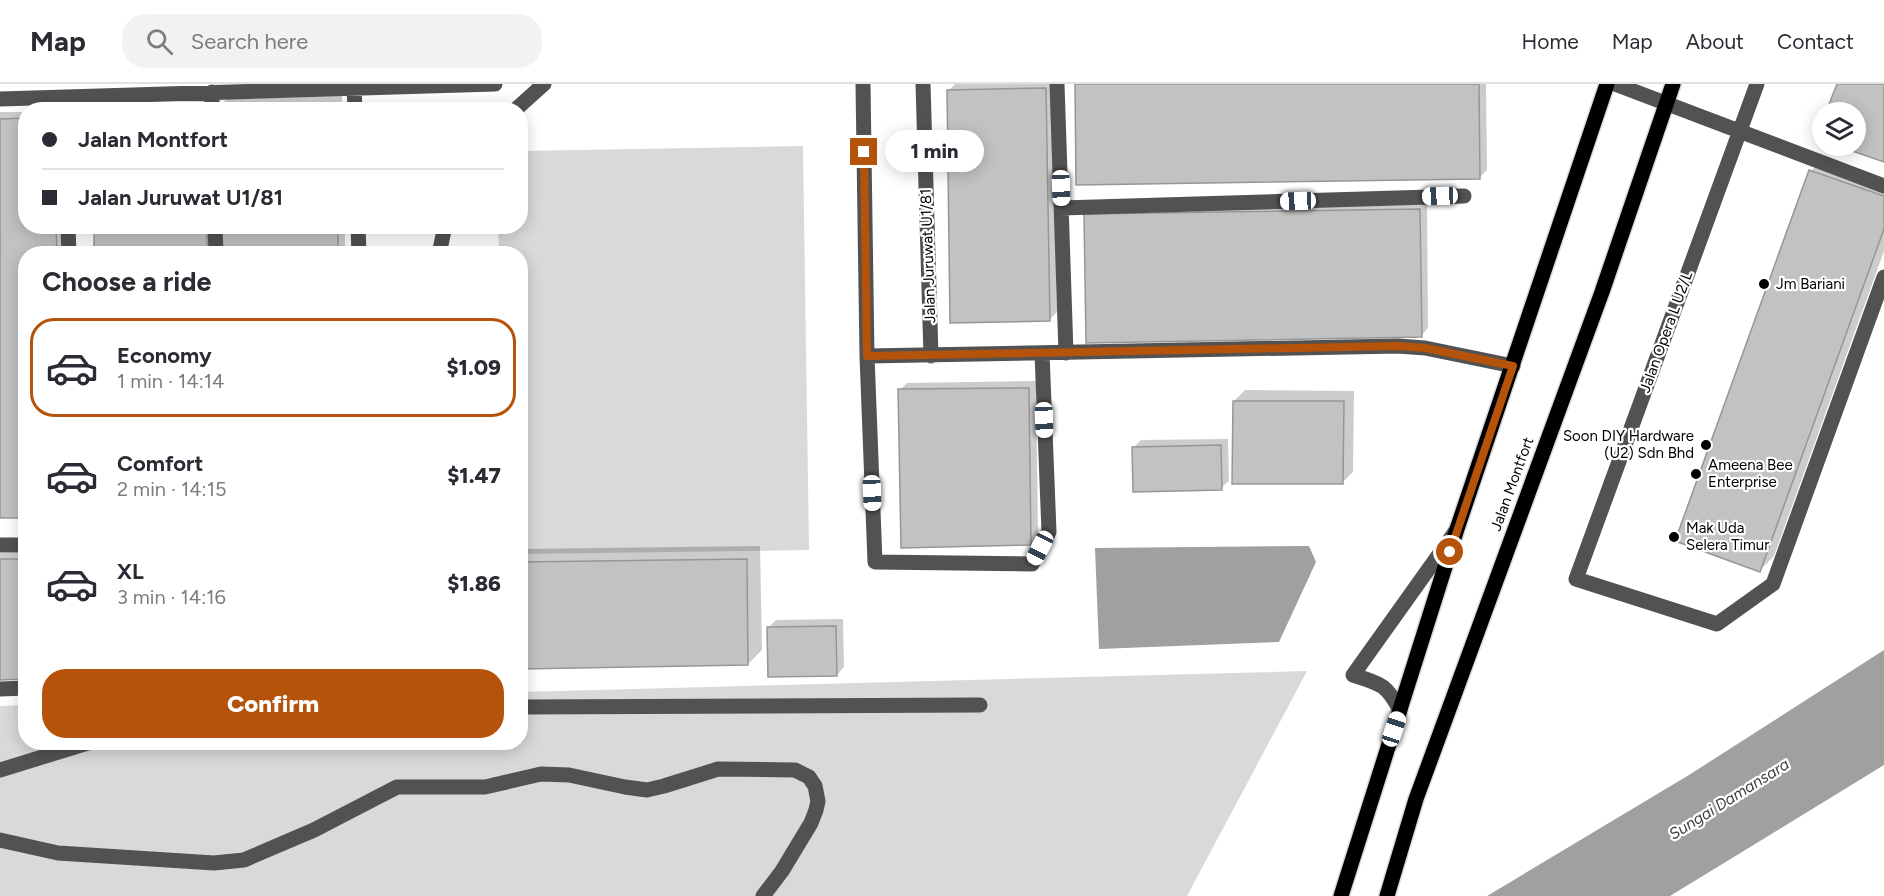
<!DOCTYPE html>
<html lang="en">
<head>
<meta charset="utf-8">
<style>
	:root { --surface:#fff; --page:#f2f2f3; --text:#2b2b33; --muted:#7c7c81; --line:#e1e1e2; --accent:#b45309 }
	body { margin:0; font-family:Figtree,sans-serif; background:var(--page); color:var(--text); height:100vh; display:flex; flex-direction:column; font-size:22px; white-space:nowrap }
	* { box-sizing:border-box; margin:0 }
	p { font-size:20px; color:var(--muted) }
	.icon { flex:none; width:33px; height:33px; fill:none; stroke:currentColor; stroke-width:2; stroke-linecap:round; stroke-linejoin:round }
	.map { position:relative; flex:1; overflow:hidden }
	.side { position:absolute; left:18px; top:162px; width:510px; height:504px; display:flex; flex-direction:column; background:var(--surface); border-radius:24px; box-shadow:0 3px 15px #0003 }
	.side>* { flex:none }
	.top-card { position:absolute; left:18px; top:18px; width:510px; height:132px; border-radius:24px; box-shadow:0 3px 15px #0003; display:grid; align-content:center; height:132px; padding:0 24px; background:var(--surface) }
	.buttons { position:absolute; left:1812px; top:18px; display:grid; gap:12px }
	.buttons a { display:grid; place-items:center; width:54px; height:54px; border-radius:50%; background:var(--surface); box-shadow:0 3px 15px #0003; font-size:30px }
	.end { position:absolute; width:27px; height:27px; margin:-14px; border:8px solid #b45309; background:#fff; box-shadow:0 0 0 3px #fff }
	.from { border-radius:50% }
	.bubble { position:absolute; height:42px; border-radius:21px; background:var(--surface); box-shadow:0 3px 15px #0003; font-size:20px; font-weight:800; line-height:42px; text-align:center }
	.car { position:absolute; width:18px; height:36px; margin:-18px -9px; border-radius:8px; box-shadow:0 0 4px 2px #0007; background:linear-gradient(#fff 24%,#345 0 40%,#fff 0 76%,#345 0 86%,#fff 0) }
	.top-card b { display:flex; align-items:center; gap:21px; height:57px; font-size:22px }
	.top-card b+b { border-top:2px solid var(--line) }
	.top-card i { width:15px; height:15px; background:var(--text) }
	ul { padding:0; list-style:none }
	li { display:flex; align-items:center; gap:18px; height:99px; margin:0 12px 9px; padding:0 12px; border:3px solid transparent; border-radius:24px }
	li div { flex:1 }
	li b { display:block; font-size:22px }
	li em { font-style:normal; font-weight:800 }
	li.selected { border-color:var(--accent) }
	li>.icon { width:54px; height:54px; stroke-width:1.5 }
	h2 { padding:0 24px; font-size:27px; line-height:72px }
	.cta { display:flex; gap:12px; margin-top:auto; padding:12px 24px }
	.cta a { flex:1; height:69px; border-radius:24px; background:var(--accent); color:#fff; font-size:24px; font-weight:800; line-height:69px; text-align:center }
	header { display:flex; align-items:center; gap:36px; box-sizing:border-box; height:84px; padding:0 30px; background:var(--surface); border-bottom:2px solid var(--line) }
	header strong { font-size:28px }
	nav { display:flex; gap:33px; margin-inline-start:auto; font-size:21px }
	.search { width:420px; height:54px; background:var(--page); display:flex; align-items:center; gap:15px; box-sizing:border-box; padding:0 21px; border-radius:24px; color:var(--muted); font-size:22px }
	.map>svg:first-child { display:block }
</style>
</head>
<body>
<header>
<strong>Map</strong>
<div class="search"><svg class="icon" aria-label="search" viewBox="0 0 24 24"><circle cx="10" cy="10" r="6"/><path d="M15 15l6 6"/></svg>Search here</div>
<nav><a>Home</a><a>Map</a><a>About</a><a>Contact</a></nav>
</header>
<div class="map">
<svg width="1884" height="812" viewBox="0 0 1884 812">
	<rect width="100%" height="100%" fill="#fff"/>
	<path fill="#d9d9d9" d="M803,62l6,404 -288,4 -1,-300 -21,-1 -1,-26 22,-1 1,-75z
		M1307,587l-120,225h-1187v-190l25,-1 1,37h494l1,-50z"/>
	<path fill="#a0a0a0" d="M1309,462l7,16 -37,80 -180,7 -4,-101z
		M1884,566v115l-214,131h-183l202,-121z"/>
	<path fill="#0003" d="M955,0h98l4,228 -8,8 -101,-229z
		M1076,0h410l1,86 -7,7z
		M1838,0h46v76l-41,-14h13v-34h-28z
		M342,12v14h-122l-1,-4 8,-7z
		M211,17v9h-117l6,-6z
		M0,28h26v114h37l1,28h-38l-26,263z
		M1822,43v11l-3,-1z
		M1825,73l59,21v73l-110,305 -14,14 51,-399z
		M1427,119l1,125 -7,8 -336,-121z
		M95,142h119v28h-118z
		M222,142h123v28h-122z
		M1036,297l2,155 -7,8 -131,-154 7,-7z
		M1245,306l109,1 -1,81 -11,11 -108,-82z
		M1228,355l1,42 -8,7 -88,-40 8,-8z
		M760,462l2,104 -14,14 -228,3v-118z
		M26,468v126h-26v-125z
		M843,535l1,48 -7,8 -69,-47 8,-8z"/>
	<path fill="#c2c2c2" stroke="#969696" stroke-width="1.5" d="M1075,0h404l1,95 -404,6z
		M1837,0h47v78l-46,-16h18v-34h-30z
		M1046,4l4,233 -100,2 -3,-233z
		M335,19v7h-117v-4z
		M26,34v108h30l1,28h-31v264h-26v-399z
		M1809,86l75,26v33l-124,343 -85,-31z
		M1420,125l2,128 -336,6 -2,-129z
		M94,142h113v28h-113z
		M221,142h117v28h-117z
		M1029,304l2,157 -130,3 -3,-159z
		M1233,317h111l-1,83h-111z
		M1221,361l1,45 -89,2 -1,-45z
		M0,475h26v120l-26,1z
		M747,475l1,106 -228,4v-107z
		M836,542l1,50 -69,1 -1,-50z"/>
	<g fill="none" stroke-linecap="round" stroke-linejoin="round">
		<defs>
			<path id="major" d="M1341,812l116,-367 150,-445
				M1387,812l29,-97 186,-507 71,-208"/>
		</defs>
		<use href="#major" stroke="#dbdbdb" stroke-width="18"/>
		<path stroke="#525252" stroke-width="15" d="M863,0l4,272 8,206 157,2 17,-32 -7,-179
			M923,0l8,272
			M1057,0l9,269
			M1615,0l269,102
			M1757,0l-181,495 141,45 56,-40 111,-307
			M354,4l1,22
			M212,8v18
			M0,15l495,-15
			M515,26l29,-26
			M1061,124l403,-12
			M68,142l1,28
			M215,142l1,28
			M358,142l1,28
			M439,170l6,-28
			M867,272l531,-10 27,2 88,18
			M0,461h26
			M0,605l26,-1
			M520,623l460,-2
			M1400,626c-14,-26 -19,-26 -47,-35l102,-143
			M0,686l91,-28
			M0,756l58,13 156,10 30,-3 70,-30 83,-43h88l56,-13 28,1 56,12 22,3 17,-4 54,-17 77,1 14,7 6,9 3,15 -2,9 -5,13 -29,48 -19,25"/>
		<use href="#major" stroke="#000" stroke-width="15"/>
	</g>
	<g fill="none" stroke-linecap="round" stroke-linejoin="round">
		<path stroke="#b45309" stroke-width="8" d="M864,68l3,204 531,-10 27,2 88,18 -63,186"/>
	</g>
	<g fill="#000" stroke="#fff" stroke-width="2">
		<circle cx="1764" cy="200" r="6"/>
		<circle cx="1706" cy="361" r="6"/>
		<circle cx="1696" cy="390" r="6"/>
		<circle cx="1674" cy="453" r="6"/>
	</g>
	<g text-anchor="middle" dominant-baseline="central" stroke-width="4.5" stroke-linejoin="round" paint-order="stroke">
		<g font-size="15" fill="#000" stroke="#fff">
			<text transform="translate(928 172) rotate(-92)">Jalan Juruwat U1/81</text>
			<text transform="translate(1666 248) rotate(-70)">Jalan Opera L U2/L</text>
			<text transform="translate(1512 400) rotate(-70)">Jalan Montfort</text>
		</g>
		<g font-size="15" fill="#000" stroke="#fff" text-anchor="start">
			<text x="1776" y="200">Jm Bariani</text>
			<text x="1694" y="352" text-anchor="end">Soon DIY Hardware<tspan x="1694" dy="17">(U2) Sdn Bhd</tspan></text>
			<text x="1708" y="381">Ameena Bee<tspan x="1708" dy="17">Enterprise</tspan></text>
			<text x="1686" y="444">Mak Uda<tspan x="1686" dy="17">Selera Timur</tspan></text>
		</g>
		<g font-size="16" font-style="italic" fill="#414141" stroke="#fff">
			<text transform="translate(1729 715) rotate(-32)">Sungai Damansara</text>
		</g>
	</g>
</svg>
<div class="buttons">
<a><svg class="icon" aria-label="layers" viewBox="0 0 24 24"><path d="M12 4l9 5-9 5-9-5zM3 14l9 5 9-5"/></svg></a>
</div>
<i class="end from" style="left:1450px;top:468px"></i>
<i class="end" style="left:864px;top:68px"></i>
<div class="bubble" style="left:885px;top:46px;width:99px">1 min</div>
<i class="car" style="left:1061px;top:104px;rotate:178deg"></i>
<i class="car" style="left:1440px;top:112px;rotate:268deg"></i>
<i class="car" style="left:1298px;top:117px;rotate:268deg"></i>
<i class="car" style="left:1044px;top:336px;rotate:178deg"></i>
<i class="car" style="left:872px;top:409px;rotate:178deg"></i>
<i class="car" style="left:1040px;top:464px;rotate:207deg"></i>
<i class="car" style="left:1394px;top:645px;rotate:18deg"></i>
<div class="top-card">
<b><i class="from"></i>Jalan Montfort</b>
<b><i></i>Jalan Juruwat U1/81</b>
</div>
<section class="side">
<h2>Choose a ride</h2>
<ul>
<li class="selected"><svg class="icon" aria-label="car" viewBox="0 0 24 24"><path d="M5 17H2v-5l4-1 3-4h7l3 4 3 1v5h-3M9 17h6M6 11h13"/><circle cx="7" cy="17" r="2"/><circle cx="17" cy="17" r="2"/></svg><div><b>Economy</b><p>1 min · 14:14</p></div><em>$1.09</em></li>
<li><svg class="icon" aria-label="car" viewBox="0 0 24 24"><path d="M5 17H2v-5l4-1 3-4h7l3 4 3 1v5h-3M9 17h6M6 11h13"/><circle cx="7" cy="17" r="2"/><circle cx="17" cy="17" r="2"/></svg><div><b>Comfort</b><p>2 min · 14:15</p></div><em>$1.47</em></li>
<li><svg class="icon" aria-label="car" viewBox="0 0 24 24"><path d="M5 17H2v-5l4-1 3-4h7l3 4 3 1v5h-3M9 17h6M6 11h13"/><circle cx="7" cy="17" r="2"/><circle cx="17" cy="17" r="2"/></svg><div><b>XL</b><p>3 min · 14:16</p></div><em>$1.86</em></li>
</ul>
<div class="cta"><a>Confirm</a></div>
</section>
</div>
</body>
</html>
